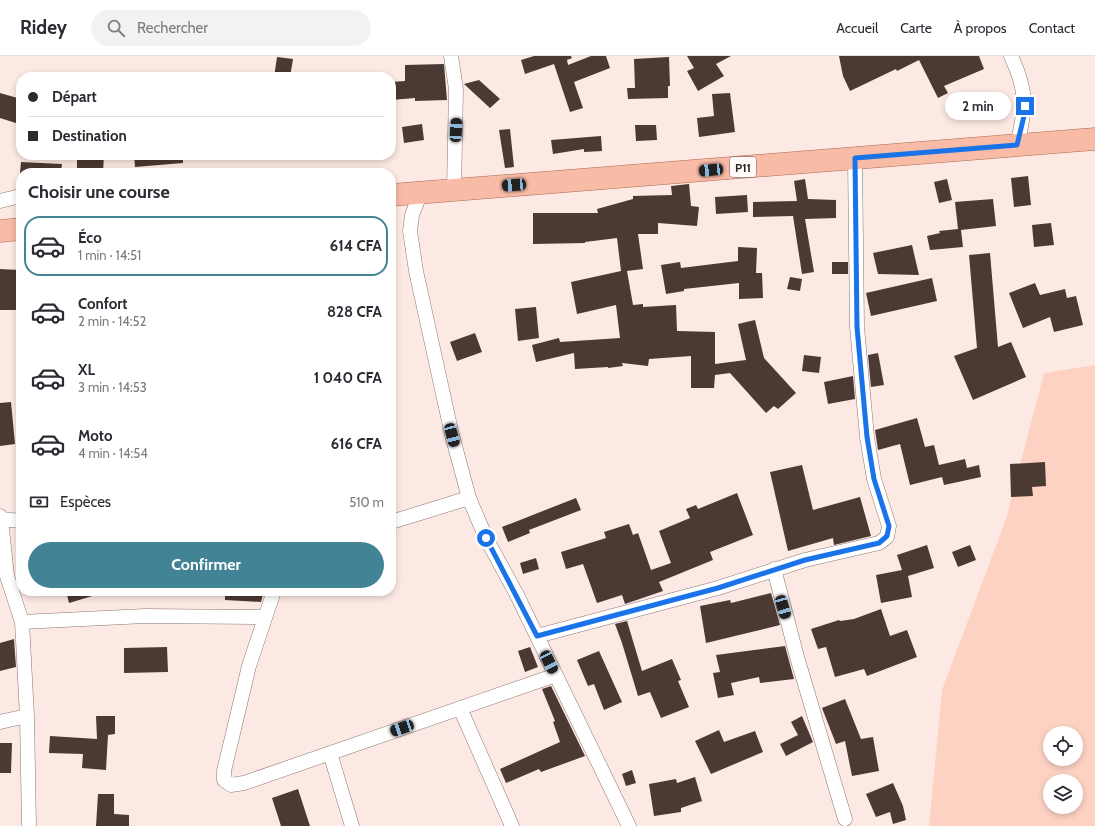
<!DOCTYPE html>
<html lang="fr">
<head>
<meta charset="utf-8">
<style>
	:root { --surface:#fff; --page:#f2f2f3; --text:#2b2b33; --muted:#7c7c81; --line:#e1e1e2; --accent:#438396 }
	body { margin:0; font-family:Cabin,sans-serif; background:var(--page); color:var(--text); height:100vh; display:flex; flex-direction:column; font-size:15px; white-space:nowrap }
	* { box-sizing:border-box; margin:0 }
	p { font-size:13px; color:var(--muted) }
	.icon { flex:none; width:22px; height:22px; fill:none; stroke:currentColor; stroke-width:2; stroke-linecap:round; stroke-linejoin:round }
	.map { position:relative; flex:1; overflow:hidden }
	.drawer { position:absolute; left:16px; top:112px; width:380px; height:428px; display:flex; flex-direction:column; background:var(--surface); border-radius:16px; box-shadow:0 2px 6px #0003 }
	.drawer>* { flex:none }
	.top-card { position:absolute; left:16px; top:16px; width:380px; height:88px; border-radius:16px; box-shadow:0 2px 6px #0003; display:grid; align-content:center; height:88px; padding:0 12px; background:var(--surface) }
	.controls { position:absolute; left:1043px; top:670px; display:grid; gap:8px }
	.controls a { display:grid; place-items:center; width:40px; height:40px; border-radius:50%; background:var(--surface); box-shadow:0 2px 6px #0003; font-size:20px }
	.end { position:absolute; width:18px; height:18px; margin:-9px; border:5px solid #1a73e8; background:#fff; box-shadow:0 0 0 2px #fff }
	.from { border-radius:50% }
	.bubble { position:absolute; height:28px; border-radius:14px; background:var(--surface); box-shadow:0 2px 6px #0003; font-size:13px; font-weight:800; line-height:28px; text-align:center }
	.car { position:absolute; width:12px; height:24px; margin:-12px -6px; border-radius:5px; box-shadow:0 0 3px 1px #0007; background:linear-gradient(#222 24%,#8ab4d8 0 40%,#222 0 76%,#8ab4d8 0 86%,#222 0) }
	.top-card b { display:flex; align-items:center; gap:14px; height:38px; font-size:15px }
	.top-card b+b { border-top:1px solid var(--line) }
	.top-card i { width:10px; height:10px; background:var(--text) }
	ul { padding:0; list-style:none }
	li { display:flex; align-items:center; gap:12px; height:60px; margin:0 8px 6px; padding:0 4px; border:2px solid transparent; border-radius:16px }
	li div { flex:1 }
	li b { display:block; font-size:15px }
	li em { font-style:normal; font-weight:800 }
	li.current { border-color:var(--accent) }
	li>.icon { width:36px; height:36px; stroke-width:1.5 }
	h2 { padding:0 12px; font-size:18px; line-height:48px }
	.pay { display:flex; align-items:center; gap:10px; height:44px; padding:0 12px; font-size:15px }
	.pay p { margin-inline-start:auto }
	.button { display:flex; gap:8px; margin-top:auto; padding:8px 12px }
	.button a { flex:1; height:46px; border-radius:24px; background:var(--accent); color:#fff; font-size:16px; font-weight:800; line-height:46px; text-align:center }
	header { display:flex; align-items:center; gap:24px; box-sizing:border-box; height:56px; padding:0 20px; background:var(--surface); border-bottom:1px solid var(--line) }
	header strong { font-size:19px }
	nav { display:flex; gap:22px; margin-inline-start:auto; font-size:14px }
	.search { width:280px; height:36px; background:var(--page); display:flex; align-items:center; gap:10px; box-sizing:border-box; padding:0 14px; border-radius:22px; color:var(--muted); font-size:15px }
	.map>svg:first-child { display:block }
</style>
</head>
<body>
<header>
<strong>Ridey</strong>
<div class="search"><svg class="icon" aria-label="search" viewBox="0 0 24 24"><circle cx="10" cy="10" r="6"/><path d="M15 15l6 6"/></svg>Rechercher</div>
<nav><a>Accueil</a><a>Carte</a><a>À propos</a><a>Contact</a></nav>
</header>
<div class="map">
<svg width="1095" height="770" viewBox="0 0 1095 770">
	<rect width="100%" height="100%" fill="#fce9e3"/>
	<path fill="#fdd2c3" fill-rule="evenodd" d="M1095,309v461h-166l13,-136 64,-171 38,-146zM1050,677h26v26h-26zM1050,725h26v26h-26z"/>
	<path fill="#4b3933" d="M534,0h37l1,2 -5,2 1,5 23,-9h15l4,12 -36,14 9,26 -13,4 -16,-48 -29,10 -4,-14z
		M687,0h44l-15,8 8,12 -26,15 -11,-20 7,-3z
		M839,0h140l5,13 -40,17 4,7 -10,5 -19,-38 -22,11 -1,-2 -46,22 -7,-15z
		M277,1l16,2 -3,18h-16z
		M669,1l1,29h-2v12l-40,1 -1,-11h8l-1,-29z
		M444,8l3,36 -32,1v-3l-24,2v-18l14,-1v-16z
		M479,24l21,19 -10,9 -26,-24z
		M0,37l21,6v17l-2,8 -19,-6z
		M730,37l5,39 -36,5 -2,-19 17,-2 -2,-22z
		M422,68l2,16 -20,3 -2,-16z
		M635,69h21l1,15 -21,1z
		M510,73l4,38 -9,1 -6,-38z
		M601,80l1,15 -18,1v-3l-31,5 -2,-14z
		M77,99h27l-1,18h-26z
		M134,99h49v8l-48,4z
		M21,106l41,2 -1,9h-41z
		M1028,120l3,29 -17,2 -3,-29z
		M805,123l3,20 28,1v18l-31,1 9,53 -12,2 -9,-58 -40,1v-15l44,-1 -3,-20z
		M947,123l5,21 -13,3 -5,-21z
		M689,128l2,22 8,1 -2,19 -39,-3v11h-20l5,35 -16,2 6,34 10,-1v3l33,-2 1,26 38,1v32l31,-4 -8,-36 17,-4 9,38 32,35 -18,16 -4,-3 -8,7 -36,-40 -15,2 -1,13h-23v-32l-42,3 -1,7 -26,-3 1,3 -15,2v-1l-33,2 -1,-16 -38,9 -4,-17 27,-7 1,4 60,-4 -4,-33 -39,9 -6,-32 50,-11 -4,-33 -32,4v1l-52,1v-31h65l-1,-4 36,-10v-3l39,-1 -1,-9z
		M747,139l1,17 -32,2 -1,-17z
		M993,143l3,27 -35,4 2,17 -33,3 -3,-14 13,-3 -1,-2 19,-2 -3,-27z
		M1051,167l3,22 -20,2 -2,-22z
		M912,189l7,30 -41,-1 -5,-21z
		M738,191l19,1 -1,25h6l1,25 -24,1v-16l-55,6v2l-18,3 -5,-29 19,-3 1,6 57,-7z
		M990,197l8,94 13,-5 15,35 -53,23 -19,-44 23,-8 -8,-93z
		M832,206h16v12h-16z
		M0,213l19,1v40h-19z
		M790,221l12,2 -2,12 -13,-2z
		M932,222l5,23 -66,15 -5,-23z
		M1035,227l5,12 25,-6 2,9 9,-2 7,29 -29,7 -4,-15 -27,11 -14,-35z
		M536,251l3,31 -21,3 -3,-32z
		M475,277l7,19 -25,9 -7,-19z
		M878,297l6,32 -13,2 -3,-32z
		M804,299l17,2 -2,16 -17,-2z
		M853,320l2,23 -27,5 -4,-22z
		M11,346l4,42 -15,2v-43z
		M917,362l8,29 9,-2 5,20 26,-6 2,9 12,-3 2,12 -37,8 -2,-8 -32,8 -10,-41 -22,6 -3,-20z
		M1045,406l1,24 -14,1 1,9 -22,1 -1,-33z
		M802,409l11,45 47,-13 11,39 -37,9 -1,-7 -45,13 -18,-79z
		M737,437l16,42 -43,17 3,8 -54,22 4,9 -38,13 -3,-9 -25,8 -14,-39 -17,5 -5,-17 45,-14 -2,-6 25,-8 4,11 5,-2 13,37 20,-7 -12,-32 31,-13 -4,-9 10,-4 2,4z
		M576,442l5,12 -52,20 1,3 -22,9 -6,-15z
		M927,489l7,23 -26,8 4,21 -31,6 -5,-28 26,-5 -5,-15z
		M970,489l6,15 -18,7 -6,-15z
		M536,502l3,11 -16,5 -3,-11z
		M66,535h32l1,3 -30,9z
		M225,535h39l-3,11 -36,-2z
		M771,537l9,32 -74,18 -6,-37 30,-6 1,3z
		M881,553l9,27 17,-6 10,27 -50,19 -3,-7 -29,8 -9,-30 -8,2 -7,-20 28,-9 1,1 14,-2z
		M627,565l15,50 30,-12 9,21 -3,1 11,26 -28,11 -11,-26 -12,4 -16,-53 -7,-19z
		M14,583l2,28 -16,4v-28z
		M785,590l9,33 -34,4 -1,-6 -28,6 3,12 -16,3 -5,-25 7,-1 -4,-17z
		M167,591l1,25 -44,1v-25z
		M530,591l8,20 -13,5 -7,-21z
		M599,595l23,51 -18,8 -10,-26 -6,2 -11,-26z
		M551,630l34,70 -44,16 -2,-3 -33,14 -6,-14 60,-27 -7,-20 2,-1 -13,-32z
		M845,643l16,40 12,-2 6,34 -27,5 -7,-35 -9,3 -14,-36z
		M96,660h19v18l-7,1 -2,35 -24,-2 1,-14 -34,-1 1,-17 47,3z
		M802,660l11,26 -27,14 -6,-12 18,-9 -7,-13z
		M719,674l5,12 31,-11 8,21 -52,22 -16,-33z
		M0,687h12l-1,30h-11z
		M632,714l4,13 -10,3 -4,-12z
		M695,721l7,24 -21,7v4l-27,4 -5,-32 27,-5 1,4z
		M893,727l10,23 3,14 -13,4 -3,-12 -14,5 -10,-23z
		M298,733l12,37h-29l-9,-28z
		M98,738h16v20l15,1v11h-33z"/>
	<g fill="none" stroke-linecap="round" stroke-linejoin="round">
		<defs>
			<path id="street" d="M451,0l5,33 -2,100
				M1011,0c17,36 15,52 6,89
				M421,136l-9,23 -2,16 6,40 36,164 17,63 17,40 31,57 112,231
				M0,145l21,-5
				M0,460l1,3 20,2
				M1,463l6,57 15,46 5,94 2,110
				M391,466l78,-24
				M774,513l23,88 48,162
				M274,535l-25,75 -25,105v9l7,5 13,-2 312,-108
				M22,566l123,-6 120,1
				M537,580l181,-48 87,-28 74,-17 8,-6 2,-11 -15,-47 -7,-42 -10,-110 -2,-168
				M460,652l52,118
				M0,666l27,-6
				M330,697l22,73"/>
			<path id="primary" d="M391,139l704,-56
				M0,175l21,-2"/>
		</defs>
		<use href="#street" stroke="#8c7871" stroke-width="15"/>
		<use href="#primary" stroke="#ae6850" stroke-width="23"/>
		<use href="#street" stroke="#fff" stroke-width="14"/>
		<use href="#primary" stroke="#f8bba6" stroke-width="22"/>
	</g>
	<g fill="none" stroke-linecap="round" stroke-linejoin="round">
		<path stroke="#1a73e8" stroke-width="5" d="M486,482l51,98 181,-48 87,-28 74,-17 8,-7 2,-10 -15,-47 -7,-42 -10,-110 -2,-169 162,-13 7,-29 1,-10"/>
	</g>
	<g text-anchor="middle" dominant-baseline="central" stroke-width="4" stroke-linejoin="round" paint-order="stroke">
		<rect fill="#fffaf8" stroke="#6b6462" stroke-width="1" x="730" y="101" width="26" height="20" rx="3"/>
		<g font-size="12" font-weight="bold" fill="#2c2321">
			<text x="743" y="111">P11</text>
		</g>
	</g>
</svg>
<div class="controls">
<a><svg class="icon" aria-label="locate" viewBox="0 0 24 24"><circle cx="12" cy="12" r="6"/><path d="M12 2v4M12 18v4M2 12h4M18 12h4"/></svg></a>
<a><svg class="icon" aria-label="layers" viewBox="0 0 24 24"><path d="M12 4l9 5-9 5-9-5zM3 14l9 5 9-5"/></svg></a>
</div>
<i class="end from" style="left:486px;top:482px"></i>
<i class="end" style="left:1025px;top:50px"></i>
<div class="bubble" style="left:945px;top:36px;width:66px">2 min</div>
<i class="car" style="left:456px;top:74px;rotate:3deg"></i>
<i class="car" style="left:711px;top:114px;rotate:265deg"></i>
<i class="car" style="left:514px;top:129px;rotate:266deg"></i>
<i class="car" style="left:452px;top:379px;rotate:165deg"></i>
<i class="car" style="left:783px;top:551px;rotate:164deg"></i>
<i class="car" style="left:549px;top:606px;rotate:154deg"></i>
<i class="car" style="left:402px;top:672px;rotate:251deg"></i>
<div class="top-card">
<b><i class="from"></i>Départ</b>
<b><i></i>Destination</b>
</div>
<section class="drawer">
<h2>Choisir une course</h2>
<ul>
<li class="current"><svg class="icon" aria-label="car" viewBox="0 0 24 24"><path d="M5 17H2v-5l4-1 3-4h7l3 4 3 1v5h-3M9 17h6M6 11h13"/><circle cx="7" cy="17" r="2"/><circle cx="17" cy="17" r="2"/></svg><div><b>Éco</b><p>1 min · 14:51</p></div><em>614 CFA</em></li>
<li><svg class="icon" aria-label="car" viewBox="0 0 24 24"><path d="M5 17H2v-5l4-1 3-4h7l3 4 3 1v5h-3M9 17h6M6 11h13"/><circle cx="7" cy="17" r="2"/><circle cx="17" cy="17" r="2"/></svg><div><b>Confort</b><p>2 min · 14:52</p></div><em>828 CFA</em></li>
<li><svg class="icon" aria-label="car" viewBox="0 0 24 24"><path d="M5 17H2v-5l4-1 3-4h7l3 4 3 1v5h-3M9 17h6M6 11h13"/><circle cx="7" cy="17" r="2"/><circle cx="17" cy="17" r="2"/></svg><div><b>XL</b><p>3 min · 14:53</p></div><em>1 040 CFA</em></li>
<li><svg class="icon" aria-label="car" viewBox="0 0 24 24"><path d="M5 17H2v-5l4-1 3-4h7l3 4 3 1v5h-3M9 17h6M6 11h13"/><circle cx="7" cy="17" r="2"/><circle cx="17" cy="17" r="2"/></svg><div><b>Moto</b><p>4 min · 14:54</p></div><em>616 CFA</em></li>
</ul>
<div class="pay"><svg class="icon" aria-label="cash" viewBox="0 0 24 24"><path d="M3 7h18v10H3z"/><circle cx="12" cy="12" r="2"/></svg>Espèces<p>510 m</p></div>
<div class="button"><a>Confirmer</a></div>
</section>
</div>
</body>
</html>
